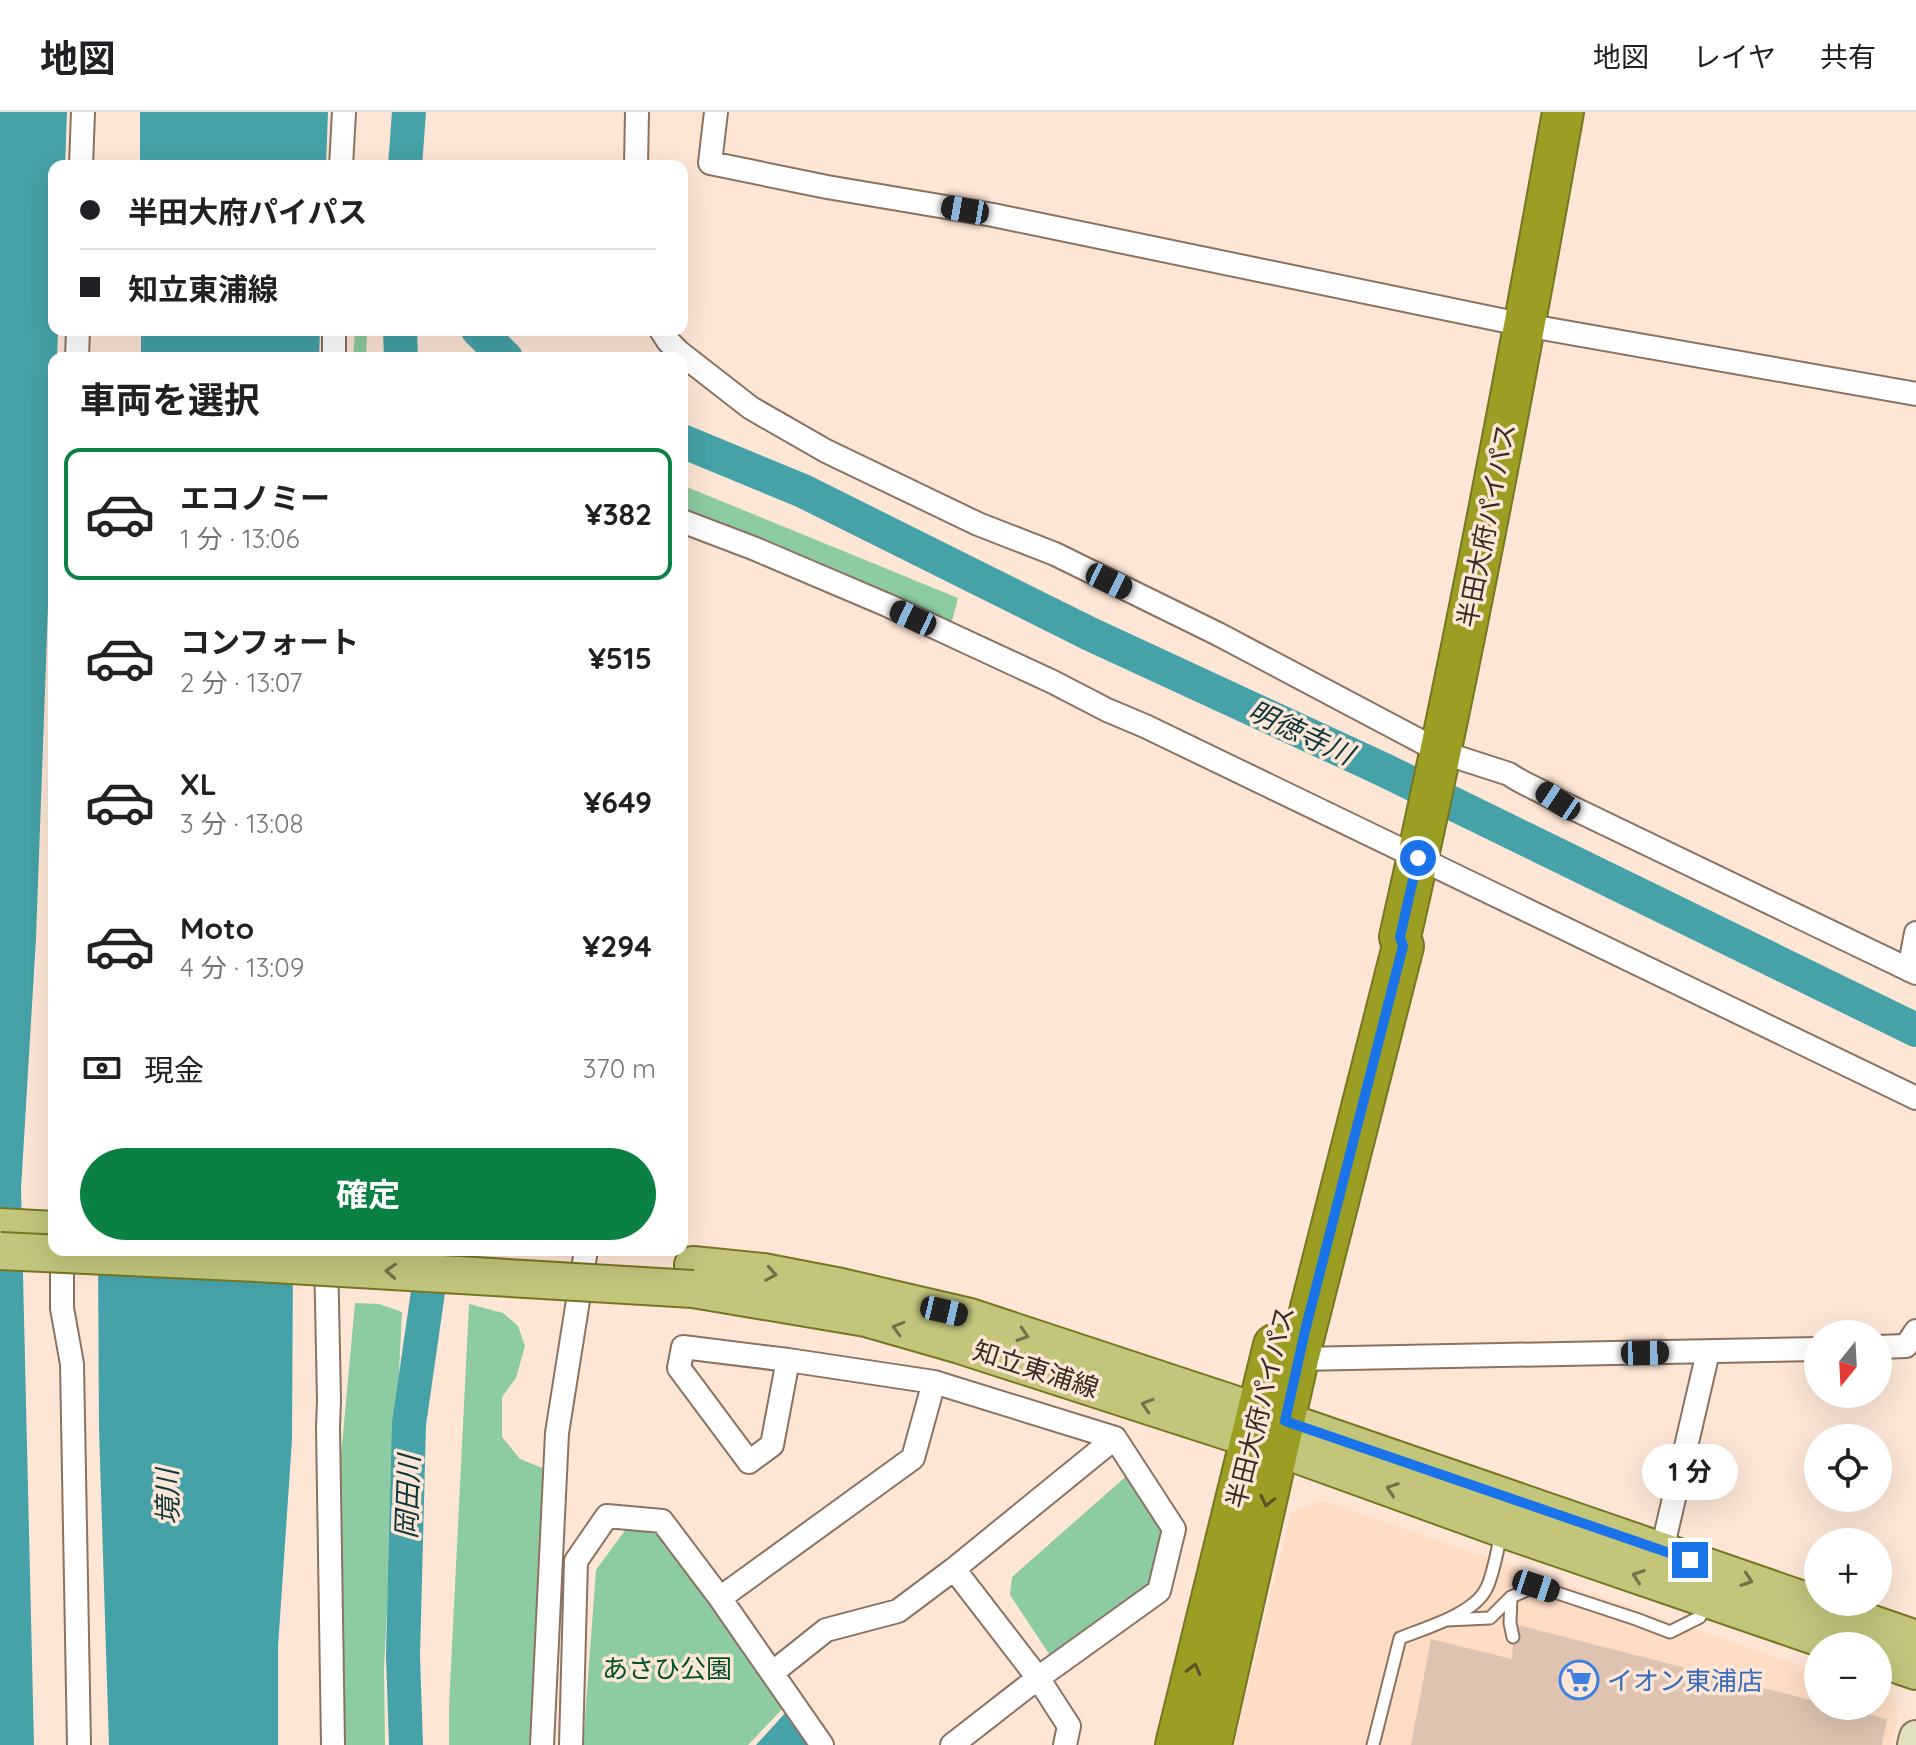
<!DOCTYPE html>
<html lang="ja">
<head>
<meta charset="utf-8">
<style>
	:root { --surface:#fff; --page:#f2f2f2; --text:#202124; --muted:#757577; --line:#e0e0e0; --accent:#0b8043 }
	body { margin:0; font-family:Quicksand,"Noto Sans JP",sans-serif; background:var(--page); color:var(--text); height:100vh; display:flex; flex-direction:column; font-size:30px; white-space:nowrap }
	* { box-sizing:border-box; margin:0 }
	p { font-size:26px; color:var(--muted) }
	.icon { flex:none; width:44px; height:44px; fill:none; stroke:currentColor; stroke-width:2; stroke-linecap:round; stroke-linejoin:round }
	.map { position:relative; flex:1; overflow:hidden }
	.panel { position:absolute; left:48px; top:240px; width:640px; height:904px; display:flex; flex-direction:column; background:var(--surface); border-radius:16px; box-shadow:0 8px 32px #0002 }
	.panel>* { flex:none }
	.top-card { position:absolute; left:48px; top:48px; width:640px; height:176px; border-radius:16px; box-shadow:0 8px 32px #0002; display:grid; align-content:center; height:176px; padding:0 32px; background:var(--surface) }
	.needle { width:52px; rotate:198deg }
	.tools { position:absolute; left:1804px; top:1208px; display:grid; gap:16px }
	.tools a { display:grid; place-items:center; width:88px; height:88px; border-radius:50%; background:var(--surface); box-shadow:0 8px 32px #0002; font-size:40px }
	.end { position:absolute; width:36px; height:36px; margin:-18px; border:10px solid #1a73e8; background:#fff; box-shadow:0 0 0 4px #fff }
	.from { border-radius:50% }
	.bubble { position:absolute; height:56px; border-radius:28px; background:var(--surface); box-shadow:0 8px 32px #0002; font-size:26px; font-weight:700; line-height:56px; text-align:center }
	.car { position:absolute; width:24px; height:48px; margin:-24px -12px; border-radius:10px; box-shadow:0 0 6px 2px #0007; background:linear-gradient(#222 24%,#8ab4d8 0 40%,#222 0 76%,#8ab4d8 0 86%,#222 0) }
	.top-card b { display:flex; align-items:center; gap:28px; height:76px; font-size:30px }
	.top-card b+b { border-top:2px solid var(--line) }
	.top-card i { width:20px; height:20px; background:var(--text) }
	ul { padding:0; list-style:none }
	li { display:flex; align-items:center; gap:24px; height:132px; margin:0 16px 12px; padding:0 16px; border:4px solid transparent; border-radius:16px }
	li div { flex:1 }
	li b { display:block; font-size:30px }
	li em { font-style:normal; font-weight:700 }
	li.active { border-color:var(--accent) }
	li>.icon { width:72px; height:72px; stroke-width:1.5 }
	h2 { padding:0 32px; font-size:36px; line-height:96px }
	.pay { display:flex; align-items:center; gap:20px; height:88px; padding:0 32px; font-size:30px }
	.pay p { margin-inline-start:auto }
	.primary-button { display:flex; gap:16px; margin-top:auto; padding:16px 32px }
	.primary-button a { flex:1; height:92px; border-radius:48px; background:var(--accent); color:#fff; font-size:32px; font-weight:700; line-height:92px; text-align:center }
	header { display:flex; align-items:center; gap:48px; box-sizing:border-box; height:112px; padding:0 40px; background:var(--surface); border-bottom:2px solid var(--line) }
	header strong { font-size:38px }
	nav { display:flex; gap:44px; margin-inline-start:auto; font-size:28px }
	.map>svg:first-child { display:block }
</style>
</head>
<body>
<header>
<strong>地図</strong>
<nav><a>地図</a><a>レイヤ</a><a>共有</a></nav>
</header>
<div class="map">
<svg width="1916" height="1633" viewBox="0 0 1916 1633">
	<rect width="100%" height="100%" fill="#fde6d6"/>
	<path fill="#ffdcc4" d="M1324,1389l494,171v34h60v-13l15,5 5,20 -7,27h-657l57,-233z"/>
	<path fill="#8dcba3" d="M355,218h12l-1,28h-13z
		M682,373l276,113 -7,27 -269,-104z
		M355,1191l24,1 23,8 -18,357 1,76h-40l-5,-278z
		M469,1192l34,9 15,13 7,20 -9,32 -14,19v40l18,22 30,12 3,274h-104v-39z
		M1131,1360l43,57 -15,62 -98,81 -51,-77 2,-18z
		M626,1417l51,8 109,168 -38,40h-165l13,-175z"/>
	<path fill="#45a2a8" d="M0,0h67l-2,54h-11v164h4l-1,28h-3v83l-18,497 -15,251 13,556h-34z
		M140,0h188l-2,54h-186z
		M141,218h179l-1,28h-178z
		M98,1138l195,10 -1,180 -14,207v98h-169l-10,-316z
		M787,1599l21,34h-52z"/>
	<g fill="none" stroke-linecap="round" stroke-linejoin="round">
		<path stroke="#45a2a8" stroke-width="34" d="M405,54l4,-54
			M400,218l1,28
			M478,218l28,28
			M682,329l121,50 287,143 292,135 534,261
			M406,1633l-3,-89 6,-232 25,-174"/>
	</g>
	<path fill="#dec3b0" d="M1514,1512l304,78v4h17l52,13 -5,26h-471l20,-106 81,20z"/>
	<g fill="none" stroke-linecap="round" stroke-linejoin="round">
		<defs>
			<path id="lane" d="M1511,1485l-1,26 3,14
				M1446,1508l44,-2 21,-21 25,-11 100,33 34,13 30,-15 5,-15
				M1373,1633l27,-107c25,-10 74,-24 86,-49 7,-12 11,-39 15,-54"/>
			<path id="street" d="M716,0l-6,51 117,24 166,28 532,110 391,69
				M81,54l2,-54
				M341,54l3,-54
				M636,54l1,-54
				M661,218l7,11 11,11 72,56 75,43 152,73 77,30 163,80 223,118 68,22c15,11 33,16 49,27l358,172
				M77,246l1,-28
				M334,246v-28
				M682,409l71,27 134,57 166,77 54,28 38,16 771,372
				M1909,858l7,-37
				M62,1138v58l10,56 7,381
				M326,1142l3,146 -1,27 5,318
				M1878,1235l28,-1 10,-15
				M1298,1247l520,-10
				M788,1248l-16,85 -23,17 -70,-94 4,-21 105,13 146,22 181,56 59,91 -15,62 -121,87 -86,67
				M1662,1438l46,-198
				M954,1457l84,109 31,48 -4,19
				M720,1486l193,-140 21,-76
				M772,1561l54,-43 72,-19 56,-42 161,-131
				M542,1633l15,-312 29,-183
				M571,1633l5,-184 31,-45 55,5 58,77 102,147"/>
			<path id="secondary" d="M1914,1633l2,-8"/>
			<path id="primary" d="M0,1115l54,3
				M693,1153l70,7 78,15 129,30 315,104 631,218
				M693,1177l173,29 94,27 319,103 224,81 341,117
				M1878,1546l38,13"/>
			<path id="highway" d="M1176,1633l98,-400
				M1211,1633l87,-386 105,-413 -3,-9c62,-274 114,-549 163,-825"/>
		</defs>
		<use href="#lane" stroke="#8b7261" stroke-width="15"/>
		<use href="#street" stroke="#8b7261" stroke-width="26"/>
		<use href="#secondary" stroke="#8b7261" stroke-width="36"/>
		<use href="#primary" stroke="#777623" stroke-width="40"/>
		<use href="#highway" stroke="#777623" stroke-width="44"/>
		<use href="#lane" stroke="#fff" stroke-width="11"/>
		<use href="#street" stroke="#fff" stroke-width="22"/>
		<use href="#secondary" stroke="#e1e2bd" stroke-width="32"/>
		<use href="#primary" stroke="#c2c57a" stroke-width="36"/>
		<use href="#highway" stroke="#9a9e22" stroke-width="40"/>
		<defs>
			<path id="primary-bridge" d="M0,1139l257,12 436,26"/>
		</defs>
		<use href="#primary-bridge" stroke="#777623" stroke-width="40" stroke-linecap="butt"/>
		<use href="#primary-bridge" stroke="#c2c57a" stroke-width="36"/>
	</g>
	<defs><path id="oneway-chevron" d="M-2-3.5L2.5 0L-2 3.5" fill="none" stroke-width="1.6" stroke-linecap="round" stroke-linejoin="round" transform="scale(2)"/></defs>
	<g stroke="#75714b">
		<use href="#oneway-chevron" transform="translate(391 1159) rotate(-177)"/>
		<use href="#oneway-chevron" transform="translate(771 1162) rotate(10)"/>
		<use href="#oneway-chevron" transform="translate(898 1216) rotate(-164)"/>
		<use href="#oneway-chevron" transform="translate(1023 1223) rotate(18)"/>
		<use href="#oneway-chevron" transform="translate(1147 1293) rotate(-162)"/>
		<use href="#oneway-chevron" transform="translate(1392 1377) rotate(-160)"/>
		<use href="#oneway-chevron" transform="translate(1638 1464) rotate(-161)"/>
		<use href="#oneway-chevron" transform="translate(1747 1468) rotate(19)"/>
	</g>
	<g stroke="#595423">
		<use href="#oneway-chevron" transform="translate(1267 1389) rotate(103)"/>
		<use href="#oneway-chevron" transform="translate(1194 1557) rotate(-76)"/>
	</g>
	<g fill="none" stroke-linecap="round" stroke-linejoin="round">
		<path stroke="#1a73e8" stroke-width="10" d="M1418,746l-18,79 3,9 -98,385 -20,90 405,139"/>
	</g>
	<defs>
		<symbol id="supermarket-ring" viewBox="-11 -11 22 22"><circle r="9.5" fill="#fde6d6" stroke="#3f7fe0" stroke-width="1.5"/><path d="M-6-5.5h2.5l.6 2H6L4.5 2H-2.5L-4.4-4H-6ZM-1.5 3.2a1.3 1.3 0 1 0 .1 0ZM3 3.2a1.3 1.3 0 1 0 .1 0Z" fill="#3f7fe0"/></symbol>
	</defs>
	<g fill-rule="evenodd">
		<use href="#supermarket-ring" x="1557" y="1546" width="44" height="44"/>
	</g>
	<g text-anchor="middle" dominant-baseline="central" stroke-width="7" stroke-linejoin="round" paint-order="stroke">
		<g font-size="26" fill="#362c24" stroke="#fde6d6">
			<text transform="translate(1486 413) rotate(-79)">半田大府パイパス</text>
			<text transform="translate(1036 1257) rotate(18)">知立東浦線</text>
			<text transform="translate(1260 1295) rotate(-76)">半田大府パイパス</text>
		</g>
		<g font-size="26" fill="#00512d" stroke="#fde6d6">
			<text x="667" y="1556">あさひ公園</text>
		</g>
		<g font-size="26" fill="#366cbe" stroke="#fde6d6" text-anchor="start">
			<text x="1607" y="1568">イオン東浦店</text>
		</g>
		<g font-size="28" font-style="italic" fill="#0b383b" stroke="#fde6d6">
			<text transform="translate(1301 620) rotate(25)">明徳寺川</text>
			<text transform="translate(167 1385) rotate(-91)">境川</text>
			<text transform="translate(407 1385) rotate(-88)">岡田川</text>
		</g>
	</g>
</svg>
<div class="tools">
<a><svg class="needle" viewBox="-14 -14 28 28"><path d="M0-13l5 13h-10z" fill="#e53935"/><path d="M0 13l5-13h-10z" fill="#757577"/></svg></a>
<a><svg class="icon" aria-label="locate" viewBox="0 0 24 24"><circle cx="12" cy="12" r="6"/><path d="M12 2v4M12 18v4M2 12h4M18 12h4"/></svg></a>
<a>+</a>
<a>−</a>
</div>
<i class="end from" style="left:1418px;top:746px"></i>
<i class="end" style="left:1690px;top:1448px"></i>
<div class="bubble" style="left:1642px;top:1332px;width:96px">1 分</div>
<i class="car" style="left:965px;top:98px;rotate:280deg"></i>
<i class="car" style="left:1109px;top:469px;rotate:116deg"></i>
<i class="car" style="left:913px;top:506px;rotate:295deg"></i>
<i class="car" style="left:1558px;top:689px;rotate:304deg"></i>
<i class="car" style="left:944px;top:1199px;rotate:103deg"></i>
<i class="car" style="left:1645px;top:1241px;rotate:89deg"></i>
<i class="car" style="left:1536px;top:1474px;rotate:108deg"></i>
<div class="top-card">
<b><i class="from"></i>半田大府パイパス</b>
<b><i></i>知立東浦線</b>
</div>
<section class="panel">
<h2>車両を選択</h2>
<ul>
<li class="active"><svg class="icon" aria-label="car" viewBox="0 0 24 24"><path d="M5 17H2v-5l4-1 3-4h7l3 4 3 1v5h-3M9 17h6M6 11h13"/><circle cx="7" cy="17" r="2"/><circle cx="17" cy="17" r="2"/></svg><div><b>エコノミー</b><p>1 分 · 13:06</p></div><em>¥382</em></li>
<li><svg class="icon" aria-label="car" viewBox="0 0 24 24"><path d="M5 17H2v-5l4-1 3-4h7l3 4 3 1v5h-3M9 17h6M6 11h13"/><circle cx="7" cy="17" r="2"/><circle cx="17" cy="17" r="2"/></svg><div><b>コンフォート</b><p>2 分 · 13:07</p></div><em>¥515</em></li>
<li><svg class="icon" aria-label="car" viewBox="0 0 24 24"><path d="M5 17H2v-5l4-1 3-4h7l3 4 3 1v5h-3M9 17h6M6 11h13"/><circle cx="7" cy="17" r="2"/><circle cx="17" cy="17" r="2"/></svg><div><b>XL</b><p>3 分 · 13:08</p></div><em>¥649</em></li>
<li><svg class="icon" aria-label="car" viewBox="0 0 24 24"><path d="M5 17H2v-5l4-1 3-4h7l3 4 3 1v5h-3M9 17h6M6 11h13"/><circle cx="7" cy="17" r="2"/><circle cx="17" cy="17" r="2"/></svg><div><b>Moto</b><p>4 分 · 13:09</p></div><em>¥294</em></li>
</ul>
<div class="pay"><svg class="icon" aria-label="cash" viewBox="0 0 24 24"><path d="M3 7h18v10H3z"/><circle cx="12" cy="12" r="2"/></svg>現金<p>370 m</p></div>
<div class="primary-button"><a>確定</a></div>
</section>
</div>
</body>
</html>
